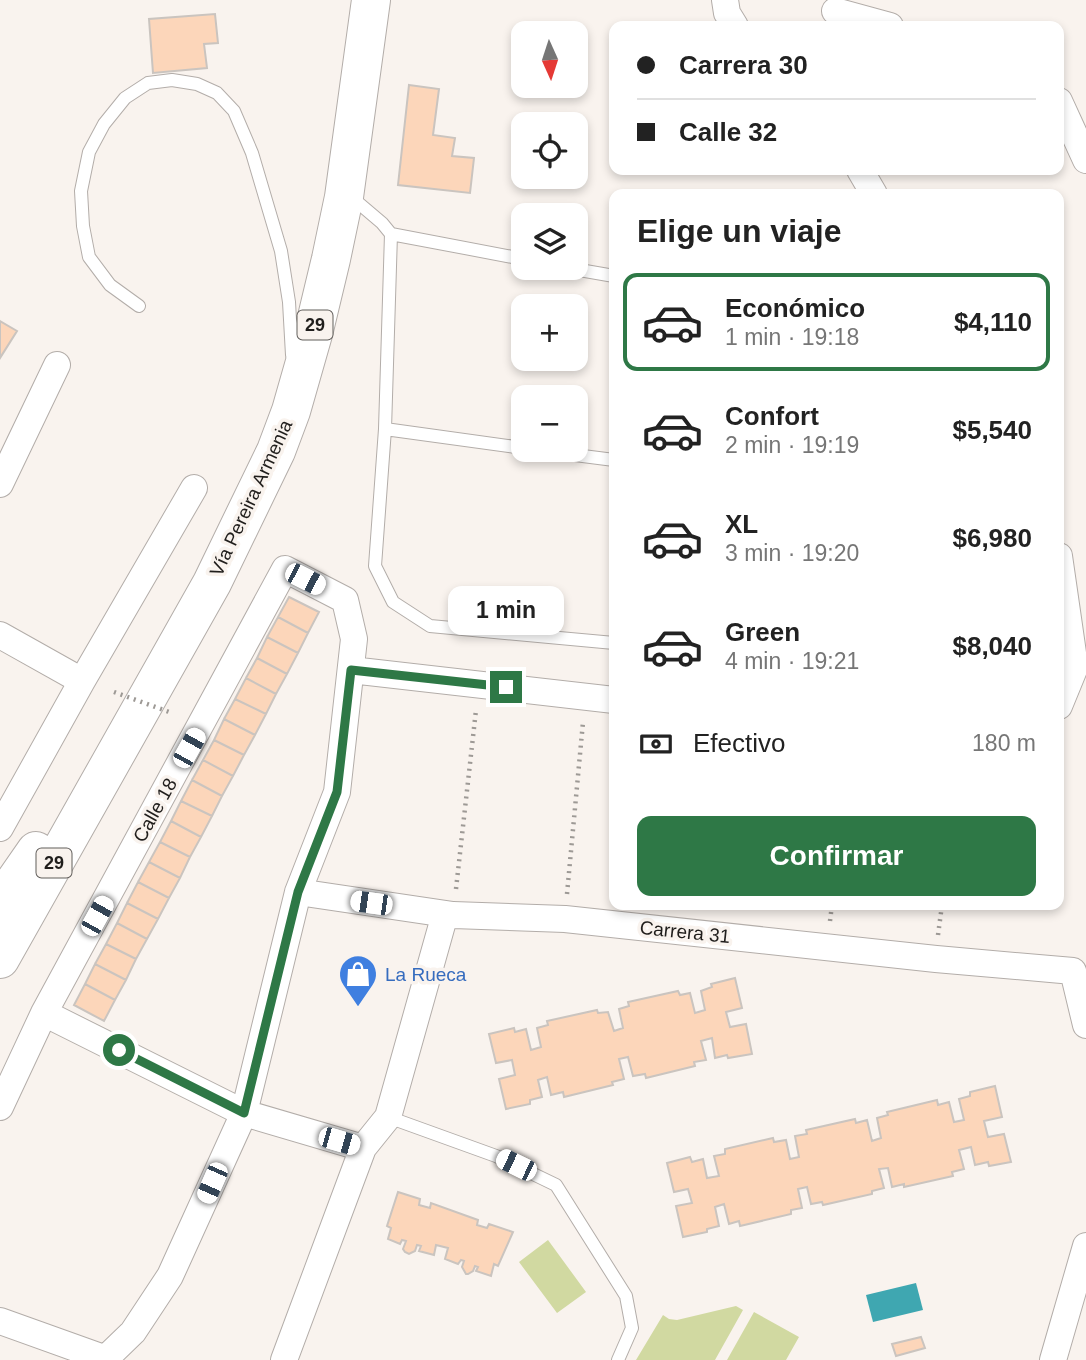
<!DOCTYPE html>
<html lang="es">
<head>
<meta charset="utf-8">
<style>
	:root { --surface:#fff; --page:#f6f6f6; --text:#222; --muted:#767676; --line:#e0e0e0; --accent:#2e7846 }
	body { margin:0; font-family:Arial,sans-serif; background:var(--page); color:var(--text); height:100vh; display:flex; flex-direction:column; font-size:26px; white-space:nowrap }
	* { box-sizing:border-box; margin:0 }
	p { font-size:23px; color:var(--muted) }
	.icon { flex:none; width:38px; height:38px; fill:none; stroke:currentColor; stroke-width:2; stroke-linecap:round; stroke-linejoin:round }
	.map { position:relative; flex:1; overflow:hidden }
	.panel { position:absolute; left:609px; top:189px; width:455px; height:721px; display:flex; flex-direction:column; background:var(--surface); border-radius:14px; box-shadow:0 4px 10px #0003 }
	.panel>* { flex:none }
	.guide { position:absolute; left:609px; top:21px; width:455px; height:154px; border-radius:14px; box-shadow:0 4px 10px #0003; display:grid; align-content:center; height:154px; padding:0 28px; background:var(--surface) }
	.needle { width:46px; rotate:177deg }
	.fabs { position:absolute; left:511px; top:21px; display:grid; gap:14px }
	.fabs a { display:grid; place-items:center; width:77px; height:77px; border-radius:14px; background:var(--surface); box-shadow:0 4px 10px #0003; font-size:35px }
	.end { position:absolute; width:32px; height:32px; margin:-16px; border:9px solid #2e7846; background:#fff; box-shadow:0 0 0 4px #fff }
	.from { border-radius:50% }
	.bubble { position:absolute; height:49px; border-radius:14px; background:var(--surface); box-shadow:0 4px 10px #0003; font-size:23px; font-weight:700; line-height:49px; text-align:center }
	.car { position:absolute; width:21px; height:42px; margin:-21px -10px; border-radius:9px; box-shadow:0 0 5px 2px #0007; background:linear-gradient(#fff 24%,#345 0 40%,#fff 0 76%,#345 0 86%,#fff 0) }
	.guide b { display:flex; align-items:center; gap:24px; height:66px; font-size:26px }
	.guide b+b { border-top:2px solid var(--line) }
	.guide i { width:18px; height:18px; background:var(--text) }
	ul { padding:0; list-style:none }
	li { display:flex; align-items:center; gap:21px; height:98px; margin:0 14px 10px; padding:0 14px; border:4px solid transparent; border-radius:14px }
	li div { flex:1 }
	li b { display:block; font-size:26px }
	li em { font-style:normal; font-weight:700 }
	li.active { border-color:var(--accent) }
	li>.icon { width:63px; height:63px; stroke-width:1.5 }
	h2 { padding:0 28px; font-size:32px; line-height:84px }
	.pay { display:flex; align-items:center; gap:18px; height:77px; padding:0 28px; font-size:26px }
	.pay p { margin-inline-start:auto }
	.button { display:flex; gap:14px; margin-top:auto; padding:14px 28px }
	.button a { flex:1; height:80px; border-radius:14px; background:var(--accent); color:#fff; font-size:28px; font-weight:700; line-height:80px; text-align:center }
	.map>svg:first-child { display:block }
</style>
</head>
<body>
<div class="map">
<svg width="1086" height="1360" viewBox="0 0 1086 1360">
	<rect width="100%" height="100%" fill="#f9f3ee"/>
	<path fill="#d1d9a1" d="M548,1240l38,52 -29,21 -38,-51z
		M736,1306l7,4 -28,50h-79l27,-45 6,4 8,1z
		M754,1312l45,25 -13,23h-59z"/>
	<path fill="#3fa7b1" d="M916,1283l7,27 -50,12 -7,-27z"/>
	<path fill="#fcd6ba" stroke="#cac4bf" stroke-width="2" d="M215,14l3,29 -14,1 3,24 -54,5 -4,-54z
		M409,85l30,4 -6,46 22,3 -3,18 22,2 -4,35 -72,-8z
		M0,321l17,10 -17,27z
		M289,597l30,15 -11,21 -30,-16z
		M278,617l30,16 -10,20 -31,-16z
		M267,637l31,16 -11,21 -30,-16z
		M257,658l30,16 -11,20 -30,-16z
		M246,678l30,16 -10,20 -31,-15z
		M235,699l31,15 -11,21 -31,-16z
		M224,719l31,16 -11,20 -30,-15z
		M214,740l30,15 -11,21 -30,-16z
		M203,760l30,16 -11,20 -30,-16z
		M192,780l30,16 -10,20 -31,-15z
		M181,801l31,15 -11,21 -30,-16z
		M171,821l30,16 -11,20 -30,-15z
		M160,842l30,15 -10,21 -31,-16z
		M149,862l31,16 -11,20 -31,-16z
		M138,882l31,16 -11,21 -31,-16z
		M127,903l31,16 -11,20 -30,-16z
		M117,923l30,16 -11,20 -30,-15z
		M106,944l30,15 -10,21 -31,-16z
		M95,964l31,16 -11,20 -30,-16z
		M735,978l7,30 -16,4 4,15 16,-3 6,30 -24,4 -1,-3 -12,3 -3,-20 -11,3 5,19 -12,2 1,4 -49,12 -1,-4 -12,2 -5,-19 -9,2 5,20 -12,3 1,3 -49,12 -1,-5 -12,3 -4,-18 -9,3 4,17 -12,3v4l-24,5 -7,-30 16,-4 -3,-15 -16,3 -7,-29 25,-6 1,4 11,-3 5,21 10,-3 -4,-19 11,-3 -1,-4 50,-11 1,3 10,-1 6,19 9,-3 -4,-19 10,-3 -1,-4 50,-11 2,4 10,-2 5,20 10,-3 -4,-19 11,-4 -1,-3z
		M85,984l30,16 -11,21 -30,-16z
		M995,1086l7,31 -18,4 4,16 16,-3 7,28 -22,4 -1,-4 -13,3 -4,-18 -12,3 5,19 -12,3 1,4 -49,11v-3l-12,3 -4,-19 -9,1 5,19 -12,3v3l-49,11 -1,-3 -11,2 -4,-17 -9,2 4,19 -11,2v4l-51,12 -1,-5 -10,3 -5,-20 -9,3 4,19 -12,3v3l-24,5 -7,-31 16,-3 -4,-14 -14,3 -7,-29 23,-6 2,5 11,-3 4,19 12,-2 -5,-20 11,-2v-5l48,-11 1,4 12,-2 4,19 9,-2 -4,-21 12,-2 -1,-4 49,-11 1,4 11,-3 5,21 9,-3 -4,-20 11,-3 -1,-3 50,-12 1,5 11,-3 5,20 10,-2 -5,-21 11,-3v-4z
		M398,1192l22,7 -1,6 11,3 1,-5 47,17 -1,5 10,3 2,-4 24,8 -15,34 -4,-2 -3,12 -15,-5 2,-4 -3,-1 -2,5 -5,3h-2l-4,-7 2,-6 -3,-1 -3,4 -13,-5 3,-11 -12,-3 -2,10 -15,-4 2,-5 -4,-1 -2,6 -6,3 -4,-2 -2,-3 3,-8 -4,-1 -2,4 -12,-5 3,-11 -4,-2z
		M921,1337l4,11 -29,8 -4,-12z"/>
	<g fill="none" stroke-linecap="round" stroke-linejoin="round">
		<defs>
			<path id="service" d="M349,195l33,28 9,11 132,25
				M391,234l-6,195 -10,137 18,36 37,24 184,17
				M568,268l46,8
				M139,306l-29,-21 -21,-28 -6,-31 -2,-35 8,-39 15,-28 21,-26 23,-15 24,-3 25,4 20,9 17,18 18,42 29,98 8,51 3,53
				M385,429l138,19
				M536,450l78,10
				M388,1117l108,39 60,29 70,111 6,32 -14,32"/>
			<path id="minor" d="M725,0l2,13 8,13
				M835,11l55,15
				M1059,101l27,59
				M860,170l14,24
				M0,484l57,-119
				M1059,556l16,111 -16,39
				M0,635l82,46
				M351,670l263,30
				M0,828l82,-147 112,-193
				M298,892l155,23 112,4 371,40 137,12 13,54
				M44,1013l200,100 119,35
				M0,1107l44,-94 241,-444 60,31 9,39 -17,153 -39,100 -54,221 -74,163 -37,56 -28,27
				M0,1321l109,39
				M284,1360l79,-212 25,-31 57,-203
				M1053,1360l33,-114"/>
			<path id="primary" d="M0,903l36,-52
				M0,959l212,-376 64,-132 15,-40 22,-77 18,-75 13,-62 27,-197"/>
		</defs>
		<use href="#service" stroke="#b3ada9" stroke-width="14"/>
		<use href="#minor" stroke="#b3ada9" stroke-width="28"/>
		<use href="#primary" stroke="#b3ada9" stroke-width="40"/>
		<path stroke="#9d9995" stroke-width="4.5" stroke-dasharray="2 5" stroke-linecap="butt" d="M456,889l20,-179
			M567,894l16,-172
			M830,921l2,-16
			M938,935l4,-30"/>
		<use href="#service" stroke="#fff" stroke-width="12"/>
		<use href="#minor" stroke="#fff" stroke-width="26"/>
		<use href="#primary" stroke="#fff" stroke-width="38"/>
		<path stroke="#9d9995" stroke-width="4.5" stroke-dasharray="2 5" stroke-linecap="butt" d="M114,692l58,21"/>
	</g>
	<g fill="none" stroke-linecap="round" stroke-linejoin="round">
		<path stroke="#2e7846" stroke-width="9" d="M119,1050l125,63 54,-221 39,-100 14,-122 155,17"/>
	</g>
	<defs>
		<symbol id="shop-pin" viewBox="-11 -11 22 30"><path d="M0 17L-7.5 6A9.5 9.5 0 1 1 7.5 6Z" fill="#3f7fe0" stroke="#f9f3ee"/><path d="M-5-2.5h2.3a2.7 3.5 0 0 1 5.4 0H5L5.5 6h-11ZM-1.5-2.5h3a1.5 2.3 0 0 0-3 0Z" fill="#fff"/></symbol>
	</defs>
	<g fill-rule="evenodd">
		<use href="#shop-pin" x="336" y="952" width="44" height="60"/>
	</g>
	<g text-anchor="middle" dominant-baseline="central" stroke-width="7" stroke-linejoin="round" paint-order="stroke">
		<g fill="#f9f3ee" stroke="#615e5b" stroke-width="2">
			<rect x="297.5" y="310.5" width="35" height="29" rx="5"/>
			<rect x="36.5" y="848.5" width="35" height="29" rx="5"/>
		</g>
		<g font-size="18" font-weight="bold" fill="#201e1c">
			<text x="315" y="325">29</text>
			<text x="54" y="863">29</text>
		</g>
		<g font-size="19" fill="#201e1c" stroke="#f9f3ee">
			<text transform="translate(251 498) rotate(-65)">Vía Pereira Armenia</text>
			<text transform="translate(155 810) rotate(-61)">Calle 18</text>
			<text transform="translate(685 932) rotate(6)">Carrera 31</text>
		</g>
		<g font-size="19" fill="#366cbe" stroke="#f9f3ee" text-anchor="start">
			<text x="385" y="974">La Rueca</text>
		</g>
	</g>
</svg>
<div class="fabs">
<a><svg class="needle" viewBox="-14 -14 28 28"><path d="M0-13l5 13h-10z" fill="#e53935"/><path d="M0 13l5-13h-10z" fill="#767676"/></svg></a>
<a><svg class="icon" aria-label="locate" viewBox="0 0 24 24"><circle cx="12" cy="12" r="6"/><path d="M12 2v4M12 18v4M2 12h4M18 12h4"/></svg></a>
<a><svg class="icon" aria-label="layers" viewBox="0 0 24 24"><path d="M12 4l9 5-9 5-9-5zM3 14l9 5 9-5"/></svg></a>
<a>+</a>
<a>−</a>
</div>
<i class="end from" style="left:119px;top:1050px"></i>
<i class="end" style="left:506px;top:687px"></i>
<div class="bubble" style="left:448px;top:586px;width:116px">1 min</div>
<i class="car" style="left:305px;top:579px;rotate:117deg"></i>
<i class="car" style="left:189px;top:748px;rotate:29deg"></i>
<i class="car" style="left:371px;top:903px;rotate:278deg"></i>
<i class="car" style="left:97px;top:916px;rotate:29deg"></i>
<i class="car" style="left:339px;top:1141px;rotate:106deg"></i>
<i class="car" style="left:516px;top:1165px;rotate:296deg"></i>
<i class="car" style="left:212px;top:1183px;rotate:204deg"></i>
<div class="guide">
<b><i class="from"></i>Carrera 30</b>
<b><i></i>Calle 32</b>
</div>
<section class="panel">
<h2>Elige un viaje</h2>
<ul>
<li class="active"><svg class="icon" aria-label="car" viewBox="0 0 24 24"><path d="M5 17H2v-5l4-1 3-4h7l3 4 3 1v5h-3M9 17h6M6 11h13"/><circle cx="7" cy="17" r="2"/><circle cx="17" cy="17" r="2"/></svg><div><b>Económico</b><p>1 min · 19:18</p></div><em>$4,110</em></li>
<li><svg class="icon" aria-label="car" viewBox="0 0 24 24"><path d="M5 17H2v-5l4-1 3-4h7l3 4 3 1v5h-3M9 17h6M6 11h13"/><circle cx="7" cy="17" r="2"/><circle cx="17" cy="17" r="2"/></svg><div><b>Confort</b><p>2 min · 19:19</p></div><em>$5,540</em></li>
<li><svg class="icon" aria-label="car" viewBox="0 0 24 24"><path d="M5 17H2v-5l4-1 3-4h7l3 4 3 1v5h-3M9 17h6M6 11h13"/><circle cx="7" cy="17" r="2"/><circle cx="17" cy="17" r="2"/></svg><div><b>XL</b><p>3 min · 19:20</p></div><em>$6,980</em></li>
<li><svg class="icon" aria-label="car" viewBox="0 0 24 24"><path d="M5 17H2v-5l4-1 3-4h7l3 4 3 1v5h-3M9 17h6M6 11h13"/><circle cx="7" cy="17" r="2"/><circle cx="17" cy="17" r="2"/></svg><div><b>Green</b><p>4 min · 19:21</p></div><em>$8,040</em></li>
</ul>
<div class="pay"><svg class="icon" aria-label="cash" viewBox="0 0 24 24"><path d="M3 7h18v10H3z"/><circle cx="12" cy="12" r="2"/></svg>Efectivo<p>180 m</p></div>
<div class="button"><a>Confirmar</a></div>
</section>
</div>
</body>
</html>
